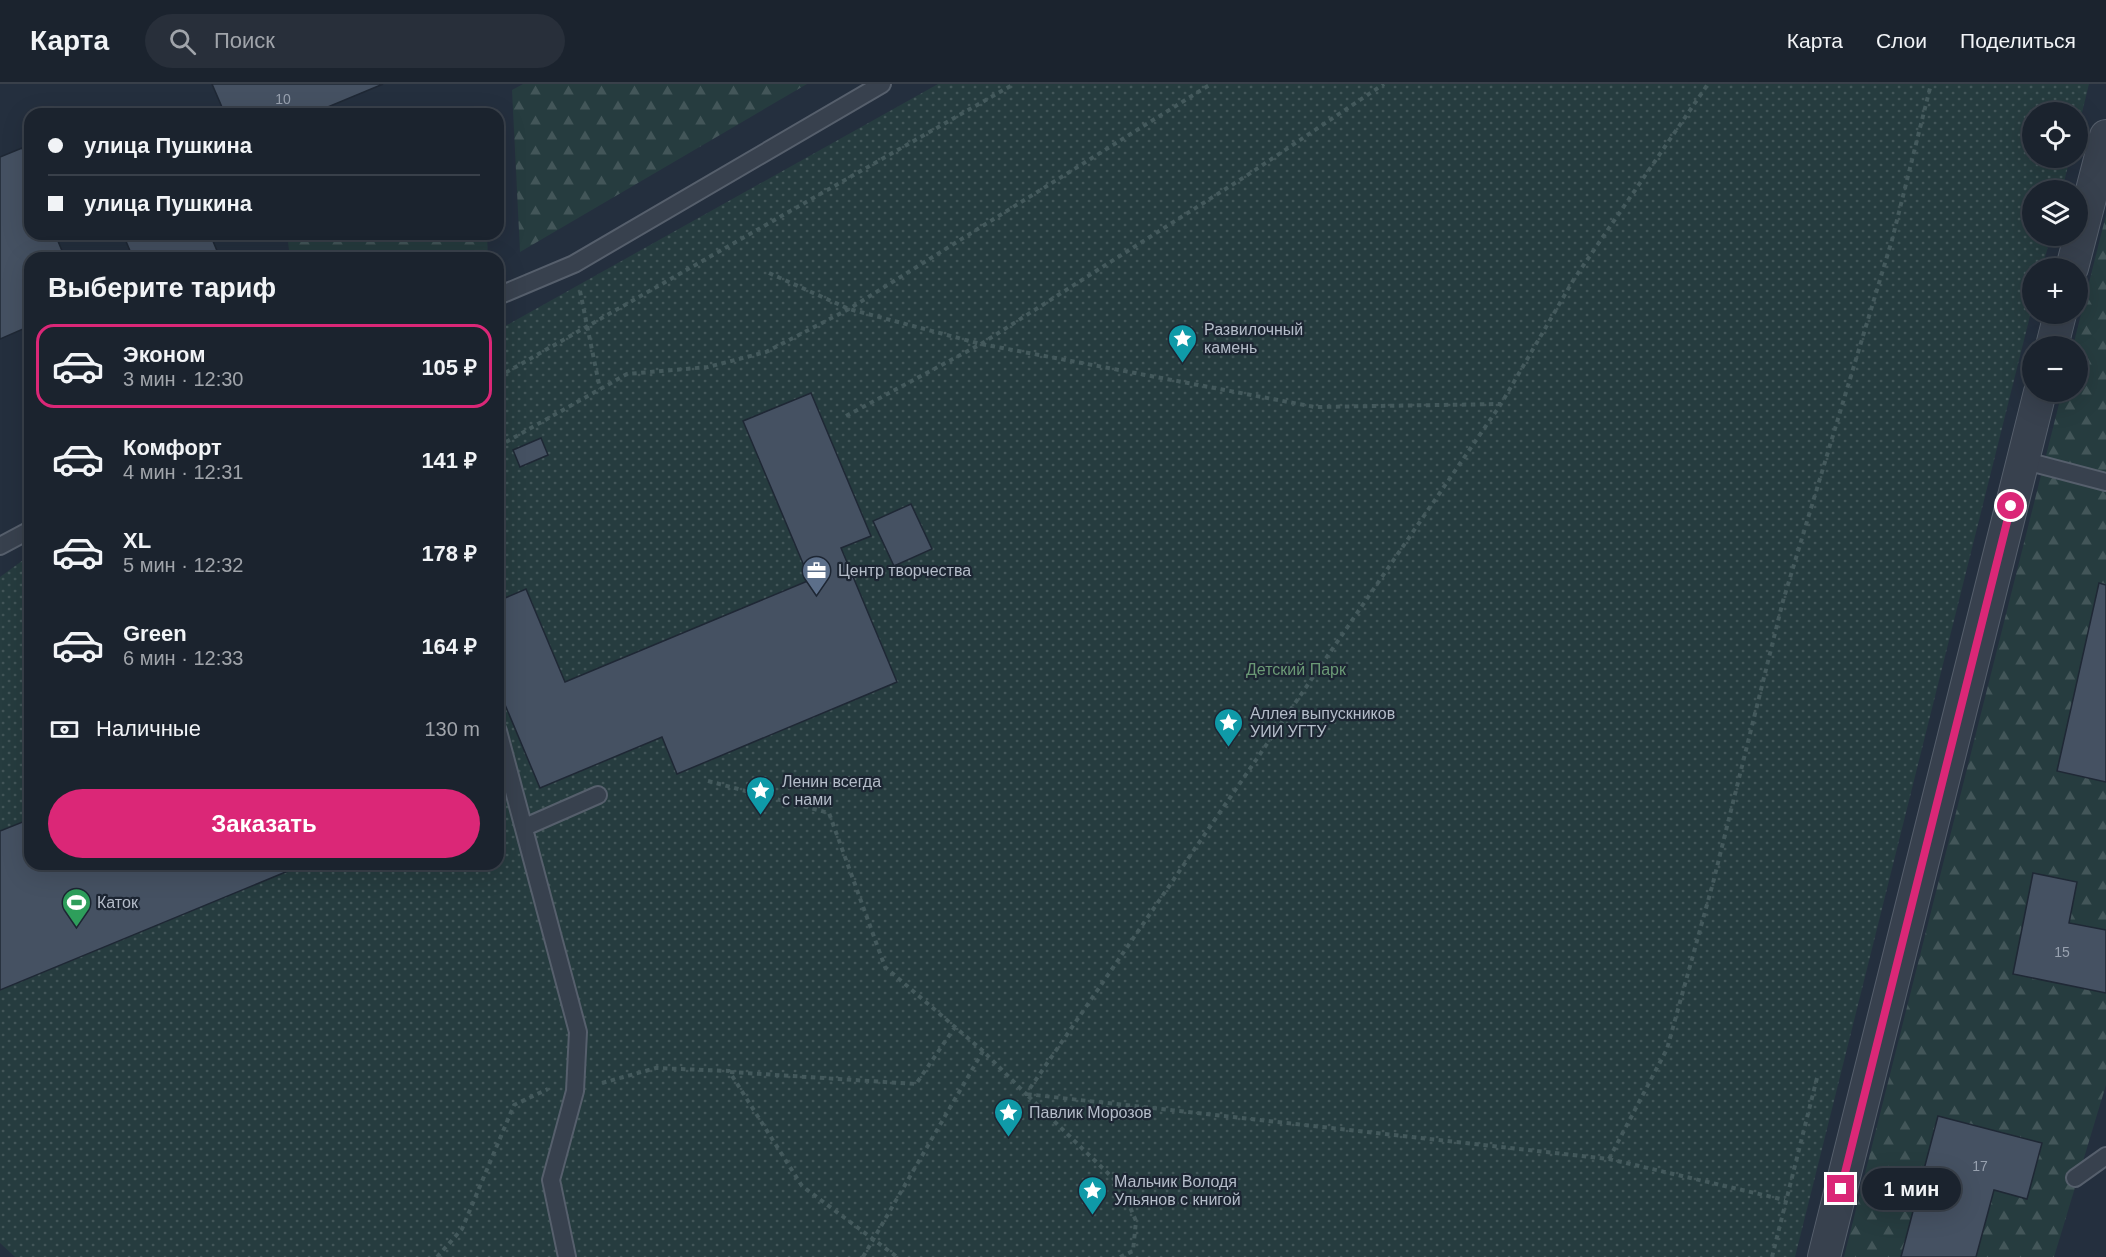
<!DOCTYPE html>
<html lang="ru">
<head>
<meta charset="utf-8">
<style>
	:root { --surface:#1b232e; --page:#282f3a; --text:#f1f3f6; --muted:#a0a4aa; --line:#39404a; --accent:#db2777 }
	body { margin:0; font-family:Arial,sans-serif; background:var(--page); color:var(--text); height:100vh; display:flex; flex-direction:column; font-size:22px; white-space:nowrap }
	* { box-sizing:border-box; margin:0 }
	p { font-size:20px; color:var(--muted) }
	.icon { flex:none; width:33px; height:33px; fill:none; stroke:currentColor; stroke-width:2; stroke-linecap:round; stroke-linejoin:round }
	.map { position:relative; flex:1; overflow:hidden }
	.drawer { position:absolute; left:24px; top:168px; width:480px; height:618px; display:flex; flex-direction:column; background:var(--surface); border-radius:18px; box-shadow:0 6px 24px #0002,0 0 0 2px var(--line) }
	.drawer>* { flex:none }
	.hud { position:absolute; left:24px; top:24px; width:480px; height:132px; border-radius:18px; box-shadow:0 6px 24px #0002,0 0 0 2px var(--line); display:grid; align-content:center; height:132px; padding:0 24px; background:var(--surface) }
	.tools { position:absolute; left:2022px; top:18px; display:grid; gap:12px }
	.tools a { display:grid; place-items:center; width:66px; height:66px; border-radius:50%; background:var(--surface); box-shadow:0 6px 24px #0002,0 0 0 2px var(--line); font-size:30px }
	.end { position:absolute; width:27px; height:27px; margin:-14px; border:8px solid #db2777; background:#fff; box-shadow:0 0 0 3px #fff }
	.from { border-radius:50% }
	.bubble { position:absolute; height:42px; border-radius:21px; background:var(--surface); box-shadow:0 6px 24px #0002,0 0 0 2px var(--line); font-size:20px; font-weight:700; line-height:42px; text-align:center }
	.hud b { display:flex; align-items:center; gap:21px; height:57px; font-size:22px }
	.hud b+b { border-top:2px solid var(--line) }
	.hud i { width:15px; height:15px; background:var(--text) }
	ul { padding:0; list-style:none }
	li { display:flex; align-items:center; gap:18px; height:84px; margin:0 12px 9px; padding:0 12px; border:3px solid transparent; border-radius:18px }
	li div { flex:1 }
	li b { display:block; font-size:22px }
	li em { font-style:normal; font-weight:700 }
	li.selected { border-color:var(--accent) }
	li>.icon { width:54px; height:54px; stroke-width:1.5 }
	h2 { padding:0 24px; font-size:27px; line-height:72px }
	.pay { display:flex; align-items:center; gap:15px; height:66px; padding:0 24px; font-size:22px }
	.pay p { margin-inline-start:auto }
	.action { display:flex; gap:12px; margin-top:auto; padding:12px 24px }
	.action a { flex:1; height:69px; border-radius:36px; background:var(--accent); color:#fff; font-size:24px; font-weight:700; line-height:69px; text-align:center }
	header { display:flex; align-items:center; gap:36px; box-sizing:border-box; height:84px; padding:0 30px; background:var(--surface); border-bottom:2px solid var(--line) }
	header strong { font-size:28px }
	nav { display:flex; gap:33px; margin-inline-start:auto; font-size:21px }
	.search { width:420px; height:54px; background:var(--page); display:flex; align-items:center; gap:15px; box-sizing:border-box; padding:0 21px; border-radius:33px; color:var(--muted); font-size:22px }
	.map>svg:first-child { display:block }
</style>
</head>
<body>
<header>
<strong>Карта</strong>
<div class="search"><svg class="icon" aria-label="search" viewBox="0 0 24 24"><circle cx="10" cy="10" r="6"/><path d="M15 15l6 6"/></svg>Поиск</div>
<nav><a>Карта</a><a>Слои</a><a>Поделиться</a></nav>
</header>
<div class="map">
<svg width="2106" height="1173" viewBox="0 0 2106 1173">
	<defs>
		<pattern id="forest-firs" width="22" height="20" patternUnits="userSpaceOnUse" patternTransform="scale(1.5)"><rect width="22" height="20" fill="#263c3f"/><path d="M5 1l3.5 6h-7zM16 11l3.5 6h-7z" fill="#435659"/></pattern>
		<pattern id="park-dots" width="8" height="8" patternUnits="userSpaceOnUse" patternTransform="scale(1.5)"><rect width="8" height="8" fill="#263c3f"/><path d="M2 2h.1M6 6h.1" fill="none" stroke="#435659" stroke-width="1.8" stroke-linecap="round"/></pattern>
	</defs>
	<rect width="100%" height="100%" fill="#242f3e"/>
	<path fill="url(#forest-firs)" d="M523,0h284l-287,168 -8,-162z
		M2106,131v870l-52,172h-210l218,-865h16v-46h-5z
		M287,150h200l1,24h-198z"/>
	<path fill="url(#park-dots)" d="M938,0h1151l-11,45v-17h-46v46h38l-8,32h-30v46h19l-9,32h-10v40l-237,949h-1780l-15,-14v-666l30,-22v309h468v-534z"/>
	<path fill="#455162" stroke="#1f2835" stroke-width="1.5" d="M212,0h171l-72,30h-86z
		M22,64l8,20v66h25l10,24h-35v68l-30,13v-182z
		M123,150h87l10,24h-87z
		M811,309l60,143 -30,12 56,134 -220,92 -15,-37 -122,51 -42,-100v-87l28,-12 39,93 245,-102 -67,-159z
		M541,354l7,17 -28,12 -7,-17z
		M911,420l21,45 -38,17 -21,-45z
		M2099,499l7,2v197l-49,-11z
		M30,735v45h275l-305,126v-159z
		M2033,789l44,9 -8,41 37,7v63l-93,-19z
		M1938,1032l104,27 -15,56 -33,-9 -18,67h-75z"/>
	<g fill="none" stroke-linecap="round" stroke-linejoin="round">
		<defs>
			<path id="lane" d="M498,212l76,-32 308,-180
				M2022,376l84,22
				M0,462l30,-16
				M498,647l80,301 -3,59 -24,89 16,77
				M525,743l73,-32
				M2075,1094l31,-22"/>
			<path id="street" d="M2072,184l34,-132
				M2052,262l8,-32
				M1824,1173l216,-865"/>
		</defs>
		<use href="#lane" stroke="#565f6c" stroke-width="20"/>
		<use href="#street" stroke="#565f6c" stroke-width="34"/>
		<path stroke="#44595c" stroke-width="4" stroke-dasharray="4.5 4.5" stroke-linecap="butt" d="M769,189l80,36 132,35 334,63 186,-3 73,-125 134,-195
			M580,207l20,98
			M498,293l516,-293
			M846,332l135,-72 265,-168 138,-92
			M506,358l121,-68 81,-7 58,-15 83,-43 362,-225
			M708,697l121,32 56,154 98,84
			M730,988l186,12 39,-57
			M602,999l54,-15 73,3 73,115 95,71
			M1609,1075l58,-110 46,-166 70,-282 109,-361 39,-156
			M437,1173l25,-28 52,-124 34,-16
			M863,1173l120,-206 43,43 475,-690
			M1120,1173l13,-6 3,-30 -15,-35 -95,-92 583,65 176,41
			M1772,1173l45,-179"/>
		<use href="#lane" stroke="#38414e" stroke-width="16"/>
		<use href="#street" stroke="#38414e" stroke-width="32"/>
	</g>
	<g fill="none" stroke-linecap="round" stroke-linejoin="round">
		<path stroke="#db2777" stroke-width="8" d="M1841,1105l170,-683"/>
	</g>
	<defs>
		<symbol id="sight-pin" viewBox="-11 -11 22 30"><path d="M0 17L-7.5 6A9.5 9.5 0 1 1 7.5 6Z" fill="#0f9aa8" stroke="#1d2633"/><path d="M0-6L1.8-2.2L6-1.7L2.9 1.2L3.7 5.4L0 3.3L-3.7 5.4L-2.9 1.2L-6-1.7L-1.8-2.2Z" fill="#fff"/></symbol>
		<symbol id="office-pin" viewBox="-11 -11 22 30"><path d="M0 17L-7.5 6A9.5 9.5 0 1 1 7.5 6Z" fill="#5c6f8a" stroke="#1d2633"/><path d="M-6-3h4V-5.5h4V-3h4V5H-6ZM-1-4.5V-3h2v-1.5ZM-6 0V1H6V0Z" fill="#fff"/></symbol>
		<symbol id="stadium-pin" viewBox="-11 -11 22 30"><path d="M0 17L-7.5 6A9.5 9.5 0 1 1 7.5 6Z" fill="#2e9e5b" stroke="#1d2633"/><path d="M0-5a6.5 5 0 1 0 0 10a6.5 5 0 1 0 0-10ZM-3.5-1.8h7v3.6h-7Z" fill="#fff"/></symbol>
	</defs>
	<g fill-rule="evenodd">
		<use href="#sight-pin" x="1166" y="238" width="33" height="45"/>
		<use href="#office-pin" x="800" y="470" width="33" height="45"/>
		<use href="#sight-pin" x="1212" y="622" width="33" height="45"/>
		<use href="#sight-pin" x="744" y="690" width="33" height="45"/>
		<use href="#stadium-pin" x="60" y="802" width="33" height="45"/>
		<use href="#sight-pin" x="992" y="1012" width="33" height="45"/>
		<use href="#sight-pin" x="1076" y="1090" width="33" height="45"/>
	</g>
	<g text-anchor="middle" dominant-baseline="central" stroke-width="4.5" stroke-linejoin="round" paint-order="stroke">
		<g font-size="14" fill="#98a1af">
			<text x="283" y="15">10</text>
			<text x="2062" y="868">15</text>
			<text x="1980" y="1082">17</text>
		</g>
		<g font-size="16" fill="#b4bcc9" stroke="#1d2633" text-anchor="start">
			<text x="1204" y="245">Развилочный<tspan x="1204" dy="18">камень</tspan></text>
			<text x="838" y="486">Центр творчества</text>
			<text x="1250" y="629">Аллея выпускников<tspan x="1250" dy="18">УИИ УГТУ</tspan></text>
			<text x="782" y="697">Ленин всегда<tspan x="782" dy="18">с нами</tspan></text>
			<text x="97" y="818">Каток</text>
			<text x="1029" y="1028">Павлик Морозов</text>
			<text x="1114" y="1097">Мальчик Володя<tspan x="1114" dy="18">Ульянов с книгой</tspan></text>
		</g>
		<g font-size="16" fill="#6b9a76" stroke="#1d2633">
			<text x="1296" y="585">Детский Парк</text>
		</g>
	</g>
</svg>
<div class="tools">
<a><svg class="icon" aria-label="locate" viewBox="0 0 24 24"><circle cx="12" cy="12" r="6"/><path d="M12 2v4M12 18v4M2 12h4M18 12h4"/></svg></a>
<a><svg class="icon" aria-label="layers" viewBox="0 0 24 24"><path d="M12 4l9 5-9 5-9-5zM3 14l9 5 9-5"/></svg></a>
<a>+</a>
<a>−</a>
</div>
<i class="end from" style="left:2011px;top:422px"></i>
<i class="end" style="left:1841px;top:1105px"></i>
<div class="bubble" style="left:1862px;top:1084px;width:99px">1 мин</div>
<div class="hud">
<b><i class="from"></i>улица Пушкина</b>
<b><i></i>улица Пушкина</b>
</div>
<section class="drawer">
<h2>Выберите тариф</h2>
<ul>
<li class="selected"><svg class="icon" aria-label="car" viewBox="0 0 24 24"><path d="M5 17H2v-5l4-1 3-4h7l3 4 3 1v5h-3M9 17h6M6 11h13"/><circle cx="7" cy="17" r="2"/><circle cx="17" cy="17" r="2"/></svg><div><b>Эконом</b><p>3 мин · 12:30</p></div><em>105 ₽</em></li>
<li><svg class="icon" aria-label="car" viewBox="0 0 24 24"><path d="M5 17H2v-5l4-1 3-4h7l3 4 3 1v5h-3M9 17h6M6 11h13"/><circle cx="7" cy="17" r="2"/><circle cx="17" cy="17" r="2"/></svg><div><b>Комфорт</b><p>4 мин · 12:31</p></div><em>141 ₽</em></li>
<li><svg class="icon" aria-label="car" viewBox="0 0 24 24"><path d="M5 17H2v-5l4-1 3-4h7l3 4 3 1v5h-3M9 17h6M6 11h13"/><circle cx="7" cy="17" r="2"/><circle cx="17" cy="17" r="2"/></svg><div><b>XL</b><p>5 мин · 12:32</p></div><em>178 ₽</em></li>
<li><svg class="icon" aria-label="car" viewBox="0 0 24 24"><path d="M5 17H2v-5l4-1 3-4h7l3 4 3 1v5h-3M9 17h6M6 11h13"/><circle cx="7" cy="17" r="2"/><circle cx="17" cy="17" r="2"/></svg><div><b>Green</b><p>6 мин · 12:33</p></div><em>164 ₽</em></li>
</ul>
<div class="pay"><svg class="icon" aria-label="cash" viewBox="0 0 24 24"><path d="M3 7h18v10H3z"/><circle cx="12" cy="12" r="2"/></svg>Наличные<p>130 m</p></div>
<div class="action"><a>Заказать</a></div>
</section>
</div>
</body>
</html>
